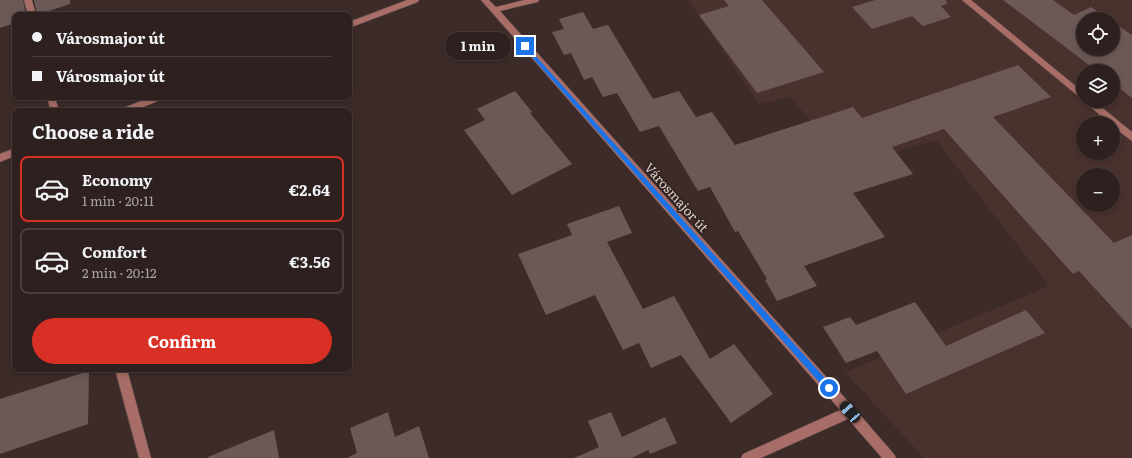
<!DOCTYPE html>
<html lang="en">
<head>
<meta charset="utf-8">
<style>
	:root { --surface:#2d201f; --page:#392d2c; --text:#f1f3f6; --muted:#a7a3a4; --line:#483e3d; --accent:#d93025 }
	body { margin:0; font-family:Literata,serif; background:var(--page); color:var(--text); height:100vh; display:flex; flex-direction:column; font-size:15px; white-space:nowrap }
	* { box-sizing:border-box; margin:0 }
	p { font-size:13px; color:var(--muted) }
	.icon { flex:none; width:22px; height:22px; fill:none; stroke:currentColor; stroke-width:2; stroke-linecap:round; stroke-linejoin:round }
	.map { position:relative; flex:1; overflow:hidden }
	.details { position:absolute; left:12px; top:108px; width:340px; height:264px; display:flex; flex-direction:column; background:var(--surface); border-radius:8px; box-shadow:0 2px 6px #0003,0 0 0 1px var(--line) }
	.details>* { flex:none }
	.guide { position:absolute; left:12px; top:12px; width:340px; height:88px; border-radius:8px; box-shadow:0 2px 6px #0003,0 0 0 1px var(--line); display:grid; align-content:center; height:88px; padding:0 20px; background:var(--surface) }
	.buttons { position:absolute; left:1076px; top:12px; display:grid; gap:8px }
	.buttons a { display:grid; place-items:center; width:44px; height:44px; border-radius:50%; background:var(--surface); box-shadow:0 2px 6px #0003,0 0 0 1px var(--line); font-size:20px }
	.end { position:absolute; width:18px; height:18px; margin:-9px; border:5px solid #1a73e8; background:#fff; box-shadow:0 0 0 2px #fff }
	.from { border-radius:50% }
	.bubble { position:absolute; height:28px; border-radius:14px; background:var(--surface); box-shadow:0 2px 6px #0003,0 0 0 1px var(--line); font-size:13px; font-weight:700; line-height:28px; text-align:center }
	.car { position:absolute; width:12px; height:24px; margin:-12px -6px; border-radius:5px; box-shadow:0 0 3px 1px #0007; background:linear-gradient(#222 24%,#8ab4d8 0 40%,#222 0 76%,#8ab4d8 0 86%,#222 0) }
	.guide b { display:flex; align-items:center; gap:14px; height:38px; font-size:15px }
	.guide b+b { border-top:1px solid var(--line) }
	.guide i { width:10px; height:10px; background:var(--text) }
	ul { padding:0; list-style:none }
	li { display:flex; align-items:center; gap:12px; height:66px; margin:0 8px 6px; padding:0 12px; border:2px solid var(--line); border-radius:8px }
	li div { flex:1 }
	li b { display:block; font-size:15px }
	li em { font-style:normal; font-weight:700 }
	li.current { border-color:var(--accent) }
	li>.icon { width:36px; height:36px; stroke-width:1.5 }
	h2 { padding:0 20px; font-size:18px; line-height:48px }
	.button { display:flex; gap:8px; margin-top:auto; padding:8px 20px }
	.button a { flex:1; height:46px; border-radius:24px; background:var(--accent); color:#fff; font-size:16px; font-weight:700; line-height:46px; text-align:center }
	.map>svg:first-child { display:block }
</style>
</head>
<body>
<div class="map">
<svg width="1132" height="458" viewBox="0 0 1132 458">
	<rect width="100%" height="100%" fill="#3c2b29"/>
	<path fill="#49312e" fill-rule="evenodd" d="M688,0h444v458h-208l-79,-86 204,-86 -113,-146 -87,26 -59,-69 -31,7zM1083,19h30v30h-30zM1083,71h30v30h-30zM1083,123h30v30h-30zM1083,175h30v30h-30z"/>
	<path fill="#6c5957" d="M0,0h23l3,15h-11v8l-15,5z
		M34,0h36v4l-33,11z
		M724,0h38l62,72 -67,21 -58,-78 30,-9z
		M875,0h71l1,4 -6,2 10,11 -28,9 -11,-10 -40,13 -20,-22z
		M1003,0h50l21,15 17,-8 18,12h-26v30h30v-27l19,13v63l-19,-15v-12h-16z
		M583,12l10,17 15,-4 45,74 26,-8 17,26 16,-5 23,33 118,-38 9,11 156,-53 33,32 -58,20 121,126 18,-8v94l-53,-58 -6,3 -129,-145 -52,18 21,27 -60,19 32,44 -81,29 13,20 -40,15 -12,-21 2,-1 -29,-48 -3,1 -25,-45 -12,4 -39,-65 -19,6 -23,-39 -14,4 -11,-20 -8,3 -13,-27 -7,2 -12,-23 12,-3 -5,-10z
		M515,91l17,21 -2,1 42,51 -60,31 -48,-65 21,-10 -8,-11z
		M619,206l13,27 -25,9 36,67 31,-13 36,63 24,-15 39,50 -42,29 -50,-68 -30,13 -12,-25 -16,7 -28,-55 -49,20 -28,-61 54,-19 -5,-11z
		M915,302l31,44 80,-36 19,23 -139,61 -29,-43 -31,12 -23,-36 27,-10 6,8z
		M89,371l-1,53 -88,30v-55z
		M388,412l7,25 24,-11 10,32h-82l10,-5 -7,-25z
		M611,412l11,25 43,-20 12,26 -27,11 -2,-4 -16,8h-58l25,-11 -11,-26z
		M274,430l5,28h-71v-1z"/>
	<g fill="none" stroke-linecap="round" stroke-linejoin="round">
		<defs>
			<path id="minor" d="M24,0h8l4,15h-8z
				M407,0h12l-1,2 -69,26v-6z
				M481,0h8l7,7 28,-7h15l-1,2 -38,9 354,397 40,46 2,4h-14l-34,-39 -87,39h-20l2,-4 97,-44z
				M962,0h9l112,92v8z
				M47,97h8l4,14h-8z
				M151,97h13l-1,2 -30,12h-13l1,-2z
				M1084,101h10l38,31v9l-19,-14v-4h-4z
				M15,148v8l-15,6v-8z
				M115,369h12l24,89h-12z"/>
		</defs>
		<use href="#minor" stroke="#584947" stroke-width="1"/>
		<use href="#minor" fill="#a76d66" fill-rule="evenodd"/>
	</g>
	<path fill="#1a73e8" d="M525,44l307,342v5h-5l-304,-344z"/>
	<g text-anchor="middle" dominant-baseline="central" stroke-width="3.5" stroke-linejoin="round" paint-order="stroke">
		<g font-size="13" fill="#dacfcd" stroke="#322220">
			<text transform="translate(677 197) rotate(48)">Városmajor út</text>
		</g>
	</g>
</svg>
<div class="buttons">
<a><svg class="icon" aria-label="locate" viewBox="0 0 24 24"><circle cx="12" cy="12" r="6"/><path d="M12 2v4M12 18v4M2 12h4M18 12h4"/></svg></a>
<a><svg class="icon" aria-label="layers" viewBox="0 0 24 24"><path d="M12 4l9 5-9 5-9-5zM3 14l9 5 9-5"/></svg></a>
<a>+</a>
<a>−</a>
</div>
<i class="end from" style="left:829px;top:388px"></i>
<i class="end" style="left:525px;top:46px"></i>
<div class="bubble" style="left:445px;top:32px;width:66px">1 min</div>
<i class="car" style="left:850px;top:412px;rotate:319deg"></i>
<div class="guide">
<b><i class="from"></i>Városmajor út</b>
<b><i></i>Városmajor út</b>
</div>
<section class="details">
<h2>Choose a ride</h2>
<ul>
<li class="current"><svg class="icon" aria-label="car" viewBox="0 0 24 24"><path d="M5 17H2v-5l4-1 3-4h7l3 4 3 1v5h-3M9 17h6M6 11h13"/><circle cx="7" cy="17" r="2"/><circle cx="17" cy="17" r="2"/></svg><div><b>Economy</b><p>1 min · 20:11</p></div><em>€2.64</em></li>
<li><svg class="icon" aria-label="car" viewBox="0 0 24 24"><path d="M5 17H2v-5l4-1 3-4h7l3 4 3 1v5h-3M9 17h6M6 11h13"/><circle cx="7" cy="17" r="2"/><circle cx="17" cy="17" r="2"/></svg><div><b>Comfort</b><p>2 min · 20:12</p></div><em>€3.56</em></li>
</ul>
<div class="button"><a>Confirm</a></div>
</section>
</div>
</body>
</html>
